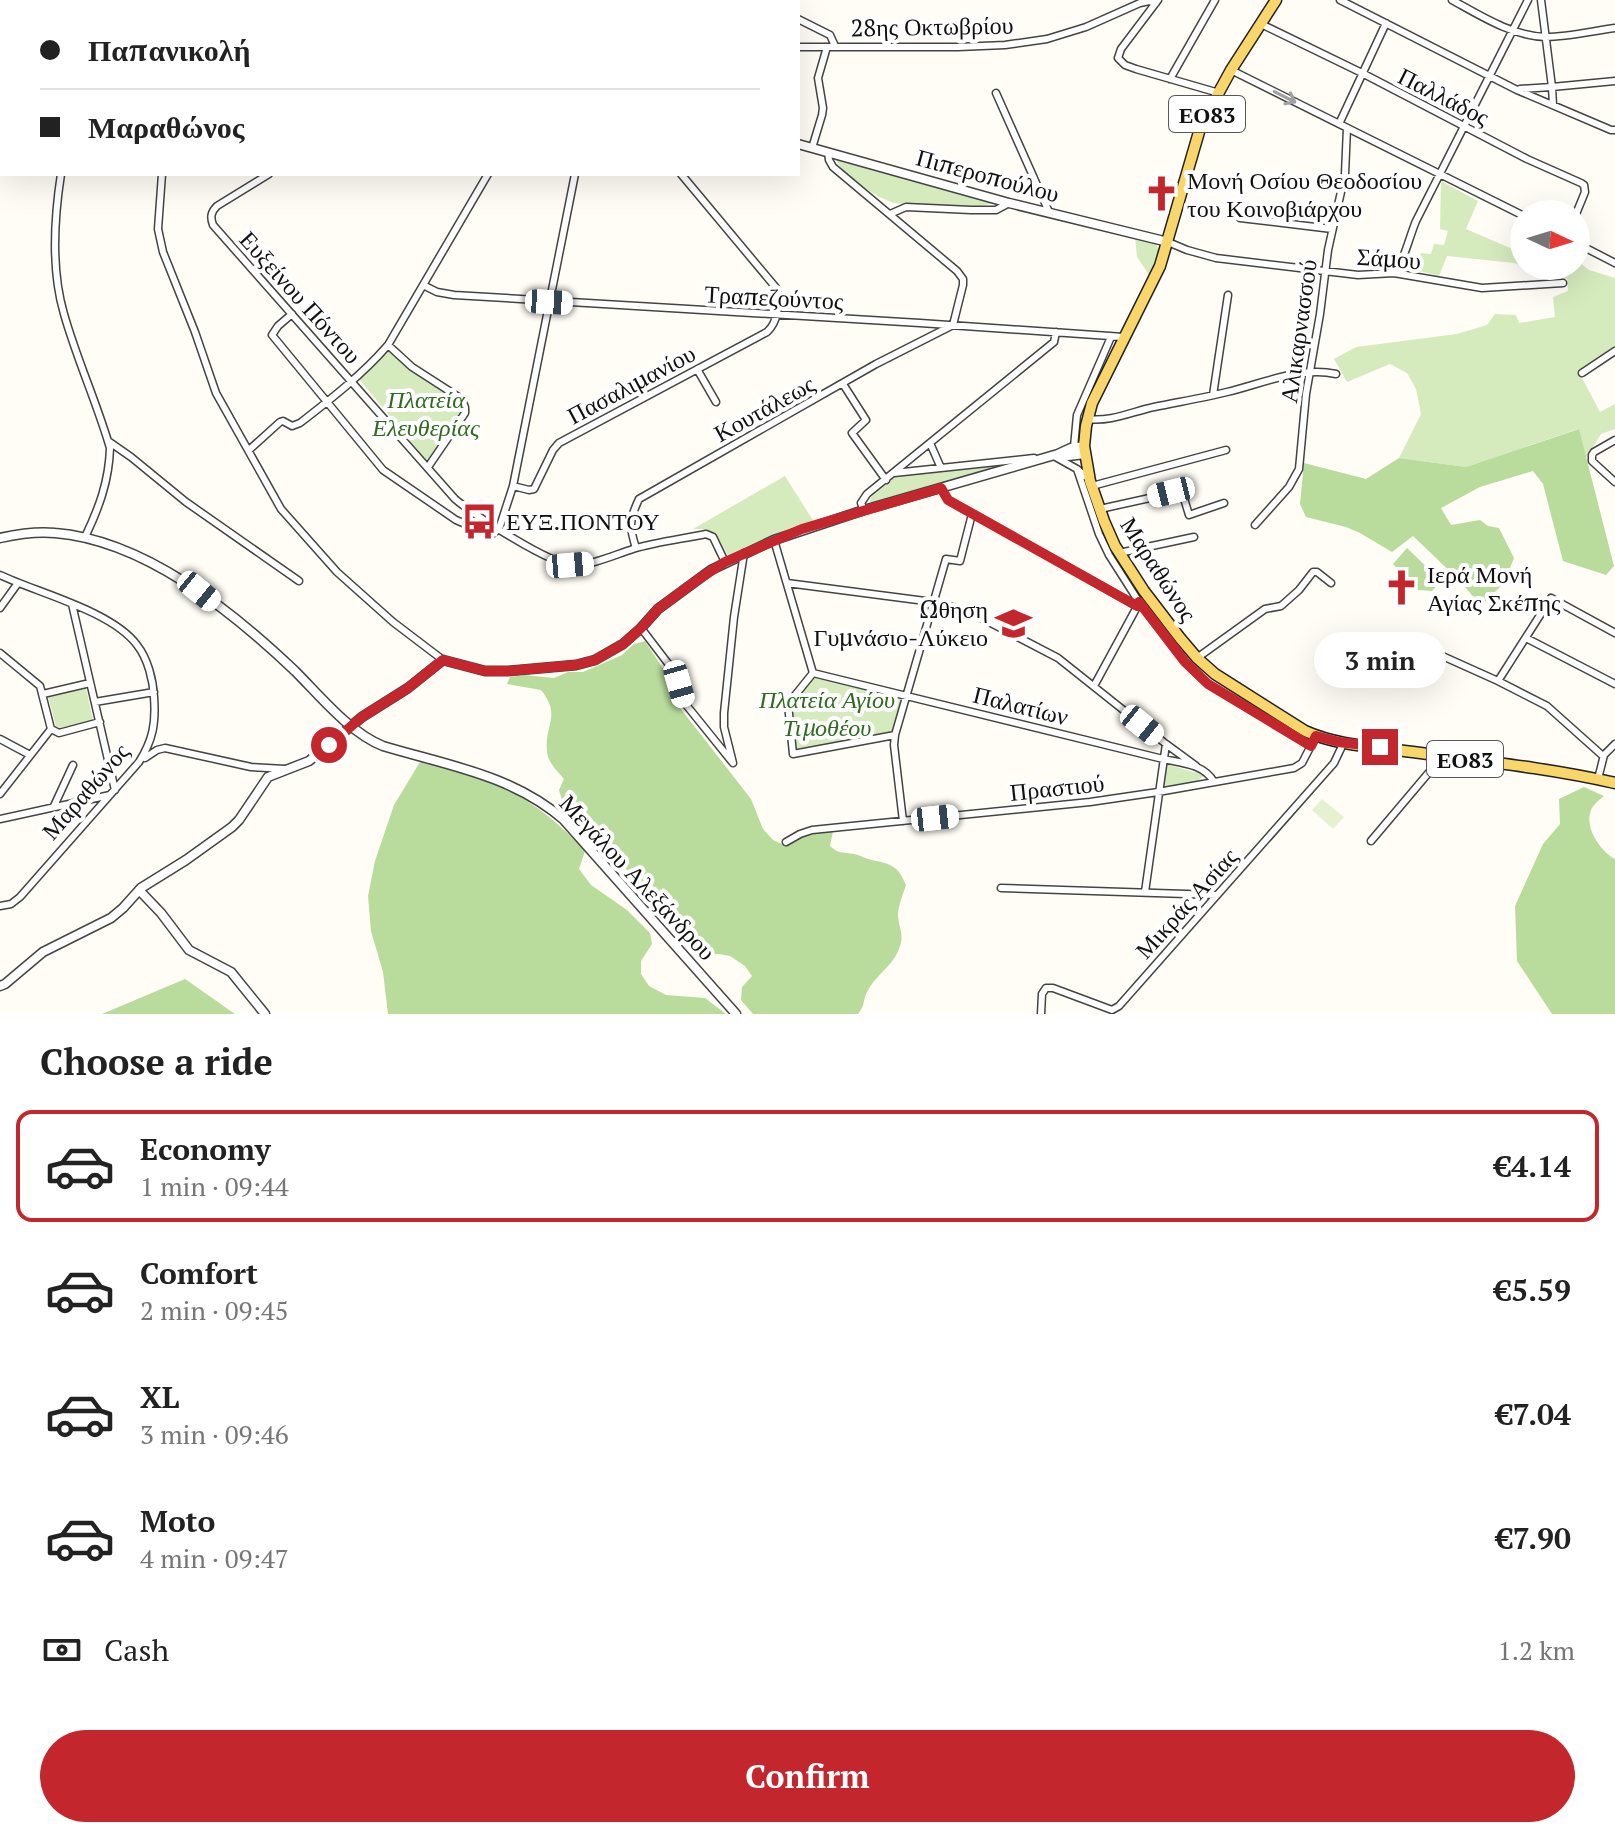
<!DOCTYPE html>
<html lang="en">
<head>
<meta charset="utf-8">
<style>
	:root { --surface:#fff; --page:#f2f2f2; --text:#222; --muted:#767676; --line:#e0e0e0; --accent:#c4262e }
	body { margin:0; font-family:"PT Serif",serif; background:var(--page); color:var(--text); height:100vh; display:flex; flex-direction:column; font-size:30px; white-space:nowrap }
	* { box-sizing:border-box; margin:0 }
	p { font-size:26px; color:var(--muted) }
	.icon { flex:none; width:44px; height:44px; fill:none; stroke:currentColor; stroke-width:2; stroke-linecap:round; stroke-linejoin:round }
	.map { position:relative; height:1014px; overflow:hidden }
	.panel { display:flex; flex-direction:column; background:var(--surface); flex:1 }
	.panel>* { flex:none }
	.banner { position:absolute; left:0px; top:0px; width:800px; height:176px; box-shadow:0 8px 32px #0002; display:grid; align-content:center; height:176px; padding:0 40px; background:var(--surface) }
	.needle { width:52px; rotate:94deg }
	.fabs { position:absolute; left:1510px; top:200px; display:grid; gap:16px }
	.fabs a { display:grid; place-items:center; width:80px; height:80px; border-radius:50%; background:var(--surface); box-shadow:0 8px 32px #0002; font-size:40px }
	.end { position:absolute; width:36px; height:36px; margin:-18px; border:10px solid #c4262e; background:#fff; box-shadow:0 0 0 4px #fff }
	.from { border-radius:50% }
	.bubble { position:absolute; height:56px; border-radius:28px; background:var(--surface); box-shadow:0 8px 32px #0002; font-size:26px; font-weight:700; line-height:56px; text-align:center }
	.car { position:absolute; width:24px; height:48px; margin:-24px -12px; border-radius:10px; box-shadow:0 0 6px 2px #0007; background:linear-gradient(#fff 24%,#345 0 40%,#fff 0 76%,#345 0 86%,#fff 0) }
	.banner b { display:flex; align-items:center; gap:28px; height:76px; font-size:30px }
	.banner b+b { border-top:2px solid var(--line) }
	.banner i { width:20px; height:20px; background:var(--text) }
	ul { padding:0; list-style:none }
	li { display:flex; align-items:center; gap:24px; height:112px; margin:0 16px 12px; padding:0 24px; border:4px solid transparent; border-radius:16px }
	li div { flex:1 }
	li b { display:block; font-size:30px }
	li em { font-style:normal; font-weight:700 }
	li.on { border-color:var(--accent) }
	li>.icon { width:72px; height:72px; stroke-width:1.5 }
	h2 { padding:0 40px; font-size:36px; line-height:96px }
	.pay { display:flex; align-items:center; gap:20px; height:88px; padding:0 40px; font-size:30px }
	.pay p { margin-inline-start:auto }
	.action { display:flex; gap:16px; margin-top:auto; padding:16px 40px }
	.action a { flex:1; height:92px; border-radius:48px; background:var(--accent); color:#fff; font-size:32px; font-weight:700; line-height:92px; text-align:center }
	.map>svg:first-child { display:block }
</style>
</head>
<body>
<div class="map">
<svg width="1615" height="1014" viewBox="0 0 1615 1014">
	<rect width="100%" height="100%" fill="#fffdf5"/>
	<path fill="#d5ebbd" d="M836,160l156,43c-11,7 -82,4 -97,0 -16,-3 -54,-29 -59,-43z
		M1441,181l37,20 -12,28 44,19 14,-20v38l-10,-3 -67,-7 -8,20 -27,-7 9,-16 10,1 3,-10 10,1 4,-14 -8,-2z
		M1135,237l21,6 3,9 -10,23 -12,-18z
		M1576,260l13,10 26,8v69l-36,25 21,40 15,-8v25l-14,5 -15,24 -8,-29 -112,38 -67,-9 22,-44 -5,-25 -9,-16 -17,-9 -43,18 -13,-23 22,-12 101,-13 30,-9 8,-11 21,1 3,8 36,-6 -2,-20 15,-6 -1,-12 -43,-13h52z
		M389,348l69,52 5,7 -1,5 -34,50 -69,-83z
		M1007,463l-135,40 -2,-2 1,-4 25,-21z
		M785,476l29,46 -40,14 -46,20c-10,-19 -11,-28 -35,-27z
		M814,676l89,21 -10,36 -97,17 -5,-45z
		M86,688l7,32 -32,8 -5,-2 -8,-30z
		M1165,764l40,11 -11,9 -34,6z"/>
	<path fill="#b9dc9c" d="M1579,429l35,137 -8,9 -43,-14 -20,-77 -10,-13 -53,16 -39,21 10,17 29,-5 8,6 11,2 15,30 -10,25 -23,23 -21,-25 -47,-45 -21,16 -32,-19 -14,-6 -40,-10 -6,-13 4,-41 62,16 33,-21 67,9z
		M1407,548l34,33 -9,10 -14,-1 -25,-26z
		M645,641l28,43 4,20 74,95 12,30 10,11 13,6c16,-11 28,-13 47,-15l-3,15c9,8 12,6 24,8 6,1 12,5 18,6 20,4 26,6 34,25 -3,10 -8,20 -8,31 1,11 6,19 2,30 -6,20 -24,28 -33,46 -4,8 -2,14 -9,22h-105l-12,-14 1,-13 10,-11 -7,-10 -15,-10 -11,-2 -15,1 -13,-6 -13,-16 -18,-15 -18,-29 -20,-25 -59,-60 -4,-14 5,-11c-7,-8 -16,-17 -17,-27 -3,-28 15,-36 -6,-62l-34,-6 3,-7 15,-2 29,3 14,-6h15l39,-17 12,-11z
		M420,762c18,5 37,8 55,14 44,15 79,41 110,75l-6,18 12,16 36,25 23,23 2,11 -11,17v13l8,12 17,9 39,3 21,16h-338l-5,-42 -12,-41 -3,-35 7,-35 19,-56z
		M1584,787l20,9c-5,4 -11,9 -13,14 -7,17 9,41 24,49v155h-63l-35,-53 -2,-55 28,-62 17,-20 -1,-25z
		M185,979l50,35h-133z"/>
	<path fill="#e6f2cf" d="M1322,799l22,18 -11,12 -21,-19z"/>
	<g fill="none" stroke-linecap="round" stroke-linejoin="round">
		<defs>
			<path id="minor" d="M762,0l4,2
				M1158,0l-37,49 -3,9 7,7 11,4 83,24
				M1340,0l177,90 94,40h4
				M1452,0c29,16 60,36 94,37 21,0 47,-6 69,-9
				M48,2v-2
				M234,2l2,-2
				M416,2v-2
				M798,19l32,16 5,11
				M1261,24l101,49 165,86 54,24 3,2 1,7 -9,22
				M798,47h160l47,-2 42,-6 39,-12 54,-24 9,-2 7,2
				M1231,70l293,146
				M1170,79l45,-79
				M1520,89l32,-2 -11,-87
				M0,90l2,-4
				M996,93l53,119
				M1553,105l-1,-18 63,-6
				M1339,124l47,-101
				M812,148l10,-33 1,-7 -5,-30 9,-31
				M61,174c-7,45 -10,96 3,140 13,46 33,89 46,134 -1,33 -11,60 -25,89
				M162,174l-4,55 5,23 32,80 21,61 65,116 56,63 56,50 50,38
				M269,174l-52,32c-6,6 -7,11 -4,19l242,274c19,16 96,66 118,66 20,0 41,-10 60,-16 23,-7 49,-10 73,-15l7,3 12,25
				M890,214l16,-7 65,3h25l13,-7
				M1240,218l92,11
				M1168,242l19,8 29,8 142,17 36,-2 88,15 81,-5
				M1576,243l39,20
				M1395,272c8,-8 15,-37 21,-51l112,-221
				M423,285l14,7 17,3 466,28 204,14
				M292,314l-14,12 -6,9 111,135 73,50 35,15 8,-6 14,-43 62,-312
				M388,345l24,22 45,29c6,6 9,9 8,17l-37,54
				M697,369l19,33
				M1582,373l33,-22
				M843,384l23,36 -14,13 34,47
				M1213,395l15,-100
				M1087,419c24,3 44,-7 67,-12 24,-5 49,-9 73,-15 34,-8 73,-26 109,-18
				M1615,440l-21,12 -2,3v6l23,21
				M108,441l23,16 55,45 113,79
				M930,443l11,25
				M1074,447l3,-32 34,-78
				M249,450l31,-28 3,-1 9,5 8,-3c31,-24 63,-49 88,-78l100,-171
				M1052,455l25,14 12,10
				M1077,469l22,65 10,21 30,47 46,60 23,22 103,62
				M894,473l140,-15
				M513,486l16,4 5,-1 19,-39 6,-7 208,-111c11,-10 13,-29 10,-43l-96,-115
				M1092,486l134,-36
				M941,488l7,12 189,106
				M1100,509l77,-17 6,3 6,20 35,-12
				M864,510l-3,-7 6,-9 187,-152 2,-10
				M1255,525l34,-38 10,-18 7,-75 14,-80 8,-64 17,-76 2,-46
				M774,540l39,133
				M636,548c-7,-21 -7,-28 3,-49l237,-135 77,-39 10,-40v-6l-6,-8 -124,-104 -4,-7 -1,-8
				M1119,553l75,-16
				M0,575c38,18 112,36 137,70 11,14 16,35 17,52 2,26 -1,43 -15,65l-119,135 -9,7 -11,2
				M787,583l146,19 35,9 90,47 108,86 30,22
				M72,604l43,186
				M0,608l18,-25
				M641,628l29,38 9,18 4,17 50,62
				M1526,638l89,46
				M1409,641l89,40 49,25 56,50
				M0,653l40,33 11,43
				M1197,658l68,-49 16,-3 18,-16 14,-18h4l14,11
				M813,673l350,86c19,4 41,5 51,23
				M813,673l-25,31 5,50 102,-19
				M1498,681l53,-83 64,35
				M1094,686l44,-81
				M43,694l47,-11
				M95,702l59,-10
				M51,729l8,4 41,-11
				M0,739l30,16
				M145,758l12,-8 8,-2 86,19 34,2
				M733,763l-9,-36v-14l10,-96 10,-64
				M1598,779l6,-24 11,-11
				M0,794l51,-65
				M54,806l19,-41
				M0,819l110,-24
				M903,821l-9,-76 1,-10 51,-176 14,2 12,-47
				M1371,841l65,-77 3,-9
				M786,842l14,-8 12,-4 278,-28 68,-10 136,-24 8,-5 14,-27
				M1001,888l216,7
				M1145,892l21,-148
				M1041,1014l1,-20 4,-6h7l59,22 7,-4 215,-243 10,-21"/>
			<path id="tertiary" d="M260,0l8,2
				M798,144l211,59 159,39
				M1058,454l10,2 17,-2
				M0,538c18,-4 36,-7 55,-5 89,7 177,78 240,138 25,25 55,62 88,75 63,19 130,29 181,74l172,194
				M139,890l22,23 28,37 42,22 34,42
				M0,986l5,-2 38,-32 68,-34 12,-10 18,-20 45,-28 46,-33 7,-7 29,-43 41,-16 53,-44 46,-29 35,-28 42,11h23l68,-6 19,-5 28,-16 18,-16 17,-19 53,-39 63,-30 90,-30 194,-56 13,-6 13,-2"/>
			<path id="primary" d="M1276,0l-45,70 -30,55 -41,141 -68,137 -6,23 -2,20 6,35 14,40 11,25 29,45 36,47 17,20 18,16 90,57c33,15 72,16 108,21 68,9 136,16 202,31"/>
		</defs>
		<use href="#minor" stroke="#444" stroke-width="9"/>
		<use href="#tertiary" stroke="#444" stroke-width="11"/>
		<use href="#primary" stroke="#222" stroke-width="13"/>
		<use href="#minor" stroke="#fff" stroke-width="6"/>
		<use href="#tertiary" stroke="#fff" stroke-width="8"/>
		<use href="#primary" stroke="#f9d66b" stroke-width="10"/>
	</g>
	<defs><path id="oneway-shaft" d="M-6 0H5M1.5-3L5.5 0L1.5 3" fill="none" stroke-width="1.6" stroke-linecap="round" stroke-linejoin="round" transform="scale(2)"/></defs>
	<use stroke="#a0a0a0" href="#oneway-shaft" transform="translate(1285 97) rotate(27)"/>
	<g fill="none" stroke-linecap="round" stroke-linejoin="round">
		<path stroke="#c4262e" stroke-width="10" d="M329,745l33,-28 46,-29 35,-28 42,11h23l68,-6 19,-5 28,-16 18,-16 17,-19 42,-31 25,-16 77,-33 139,-41 7,12 189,106 2,-4 46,60 23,22 103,62 5,-10 23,6 41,5"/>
	</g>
	<defs>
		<symbol id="church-bare" viewBox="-9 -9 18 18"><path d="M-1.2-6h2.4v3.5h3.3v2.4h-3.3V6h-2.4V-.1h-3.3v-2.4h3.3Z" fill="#c4262e" stroke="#fff" stroke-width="2.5" paint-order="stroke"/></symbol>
		<symbol id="bus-bare" viewBox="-9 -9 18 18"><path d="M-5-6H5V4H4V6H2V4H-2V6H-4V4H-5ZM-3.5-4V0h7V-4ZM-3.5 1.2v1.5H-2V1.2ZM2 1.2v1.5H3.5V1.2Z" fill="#c4262e" stroke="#fff" stroke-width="2.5" paint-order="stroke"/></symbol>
		<symbol id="school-bare" viewBox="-9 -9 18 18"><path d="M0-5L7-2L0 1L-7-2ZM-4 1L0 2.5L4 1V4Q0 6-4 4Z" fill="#c4262e" stroke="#fff" stroke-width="2.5" paint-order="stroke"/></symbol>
	</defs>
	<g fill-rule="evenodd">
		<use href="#church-bare" x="1136" y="168" width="51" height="51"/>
		<use href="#bus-bare" x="454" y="496" width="51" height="51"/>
		<use href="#church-bare" x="1376" y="562" width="51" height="51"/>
		<use href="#school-bare" x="988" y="598" width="51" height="51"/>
	</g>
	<g text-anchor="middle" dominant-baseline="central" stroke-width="8" stroke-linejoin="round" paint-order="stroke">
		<g fill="#fff" stroke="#585858" stroke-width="2">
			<rect x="1169" y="96" width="76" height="36" rx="6"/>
			<rect x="1427" y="741" width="76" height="36" rx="6"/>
		</g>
		<g font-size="22" font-weight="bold" fill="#111">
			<text x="1207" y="114">ΕΟ83</text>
			<text x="1465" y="759">ΕΟ83</text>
		</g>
		<g font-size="24" fill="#111" stroke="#fff">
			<text transform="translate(932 26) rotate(-1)">28ης Οκτωβρίου</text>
			<text transform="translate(1444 96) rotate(27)">Παλλάδος</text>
			<text transform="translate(988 175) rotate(15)">Πιπεροπούλου</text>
			<text transform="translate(1389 258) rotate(4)">Σάμου</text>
			<text transform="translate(301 297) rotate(48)">Ευξείνου Πόντου</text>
			<text transform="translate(774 297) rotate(3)">Τραπεζούντος</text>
			<text transform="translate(1298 331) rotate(-82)">Αλικαρνασσού</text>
			<text transform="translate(631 384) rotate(-28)">Πασαλιμανίου</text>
			<text transform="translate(764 408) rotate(-29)">Κουτάλεως</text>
			<text transform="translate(1159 569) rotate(57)">Μαραθώνος</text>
			<text transform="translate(1021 705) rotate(14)">Παλατίων</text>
			<text transform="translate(1057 787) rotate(-6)">Πραστιού</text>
			<text transform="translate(85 791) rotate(-49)">Μαραθώνος</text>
			<text transform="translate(638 877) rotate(47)">Μεγάλου Αλεξάνδρου</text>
			<text transform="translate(1186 903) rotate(-48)">Μικράς Ασίας</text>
		</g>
		<g font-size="24" fill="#111" stroke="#fff" text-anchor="start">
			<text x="1187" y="180">Μονή Οσίου Θεοδοσίου<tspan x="1187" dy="28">του Κοινοβιάρχου</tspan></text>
			<text x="506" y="521">ΕΥΞ.ΠΟΝΤΟΥ</text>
			<text x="1427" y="574">Ιερά Μονή<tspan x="1427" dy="28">Αγίας Σκέπης</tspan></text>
			<text x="988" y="609" text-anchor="end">Ώθηση<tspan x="988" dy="28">Γυμνάσιο-Λύκειο</tspan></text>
		</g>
		<g font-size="24" font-style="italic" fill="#2f6b1f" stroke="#fff">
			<text x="426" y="399">Πλατεία<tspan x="426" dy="28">Ελευθερίας</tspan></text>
			<text x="827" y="699">Πλατεία Αγίου<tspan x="827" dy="28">Τιμοθέου</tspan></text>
		</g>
	</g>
</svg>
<div class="fabs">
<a><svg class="needle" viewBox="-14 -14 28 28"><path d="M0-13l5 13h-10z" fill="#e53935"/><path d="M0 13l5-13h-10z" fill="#767676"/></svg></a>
</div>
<i class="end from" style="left:329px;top:745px"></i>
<i class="end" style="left:1380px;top:747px"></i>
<div class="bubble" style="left:1314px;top:632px;width:132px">3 min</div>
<i class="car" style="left:549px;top:302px;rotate:93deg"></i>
<i class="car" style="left:1171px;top:492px;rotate:256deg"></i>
<i class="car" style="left:570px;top:565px;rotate:85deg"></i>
<i class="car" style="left:199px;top:591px;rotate:129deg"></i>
<i class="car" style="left:679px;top:684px;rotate:164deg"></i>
<i class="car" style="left:1142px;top:725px;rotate:129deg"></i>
<i class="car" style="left:935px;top:818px;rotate:84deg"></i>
<div class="banner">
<b><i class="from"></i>Παπανικολή</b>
<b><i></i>Μαραθώνος</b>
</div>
</div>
<section class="panel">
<h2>Choose a ride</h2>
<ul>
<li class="on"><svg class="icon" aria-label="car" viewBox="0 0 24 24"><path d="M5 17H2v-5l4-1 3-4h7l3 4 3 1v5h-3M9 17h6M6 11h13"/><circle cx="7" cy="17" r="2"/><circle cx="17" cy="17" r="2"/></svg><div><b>Economy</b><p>1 min · 09:44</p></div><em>€4.14</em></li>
<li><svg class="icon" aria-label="car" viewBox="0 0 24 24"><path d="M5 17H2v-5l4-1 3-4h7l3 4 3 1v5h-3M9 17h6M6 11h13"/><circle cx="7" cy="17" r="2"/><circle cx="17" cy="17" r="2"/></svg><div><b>Comfort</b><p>2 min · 09:45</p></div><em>€5.59</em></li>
<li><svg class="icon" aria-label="car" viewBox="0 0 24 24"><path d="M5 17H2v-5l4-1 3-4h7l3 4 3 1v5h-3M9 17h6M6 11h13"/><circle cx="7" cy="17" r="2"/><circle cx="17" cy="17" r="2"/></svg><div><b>XL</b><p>3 min · 09:46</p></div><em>€7.04</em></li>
<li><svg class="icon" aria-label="car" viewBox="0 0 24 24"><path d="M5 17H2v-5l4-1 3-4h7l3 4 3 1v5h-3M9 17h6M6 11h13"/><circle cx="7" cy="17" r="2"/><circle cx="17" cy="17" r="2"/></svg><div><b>Moto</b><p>4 min · 09:47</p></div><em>€7.90</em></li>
</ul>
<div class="pay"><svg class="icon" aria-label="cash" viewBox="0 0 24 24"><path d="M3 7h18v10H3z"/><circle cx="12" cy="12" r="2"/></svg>Cash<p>1.2 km</p></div>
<div class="action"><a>Confirm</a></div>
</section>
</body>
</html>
